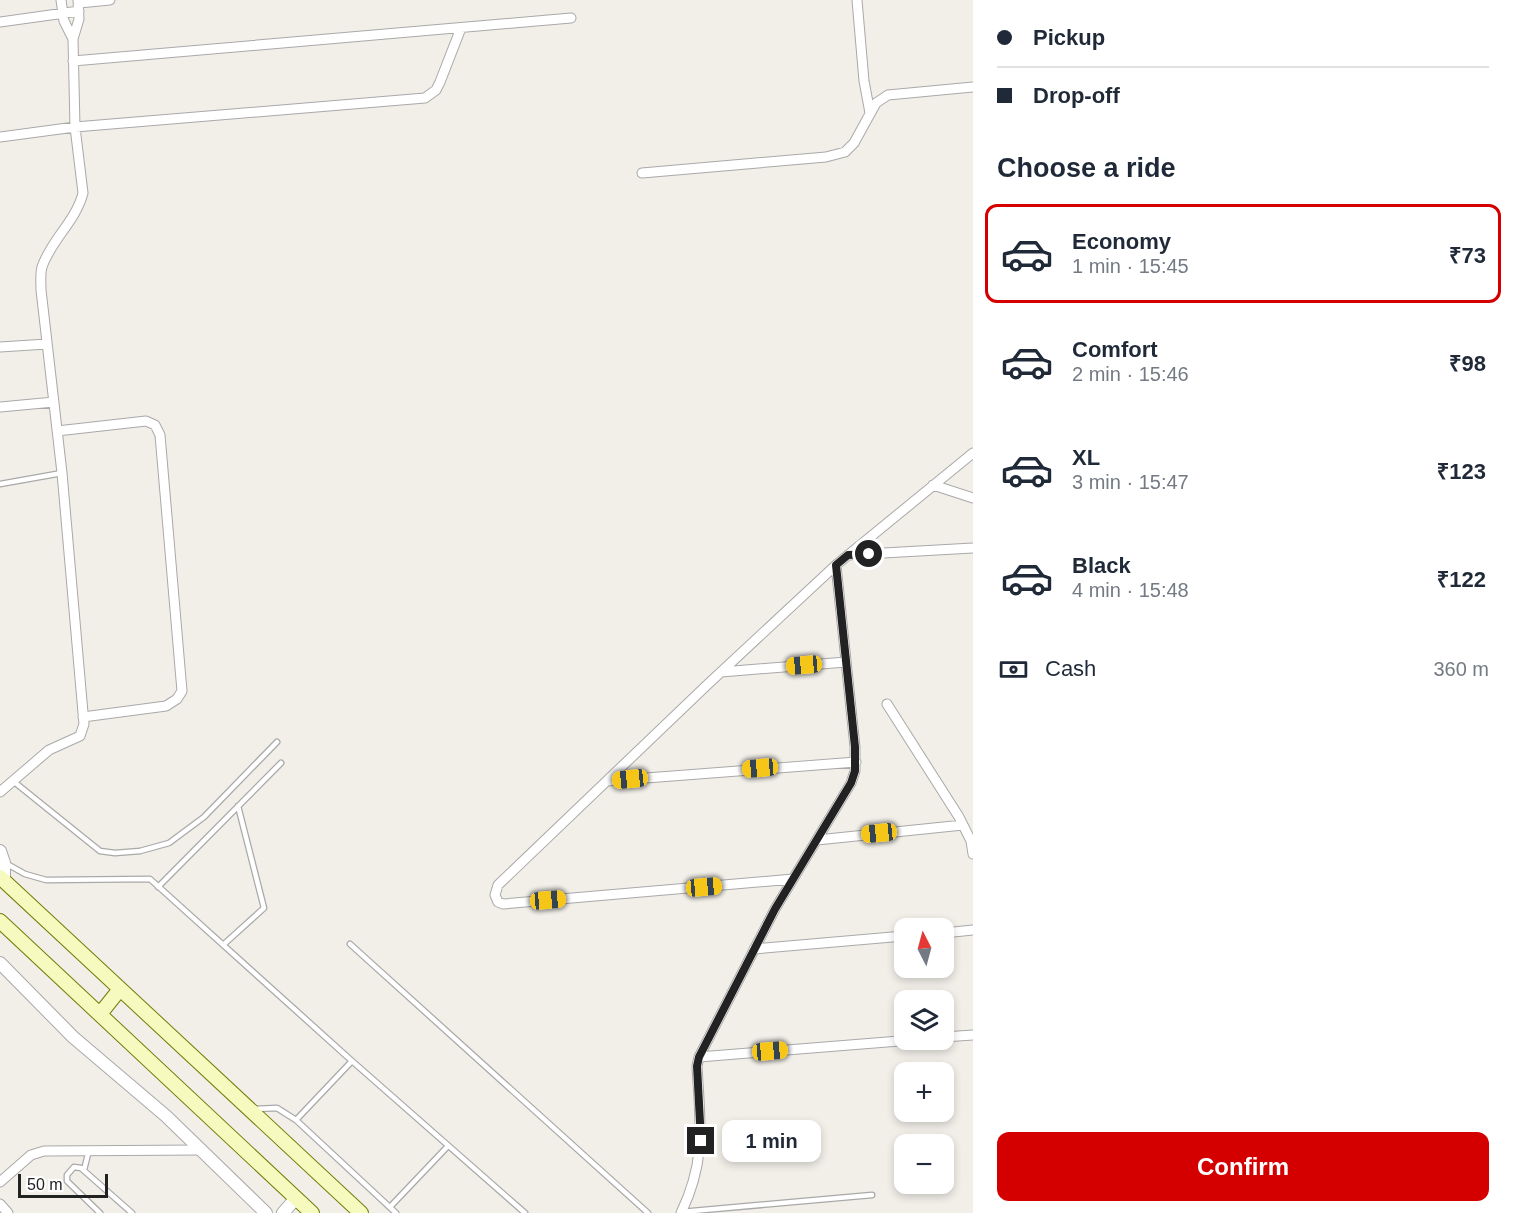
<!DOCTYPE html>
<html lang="en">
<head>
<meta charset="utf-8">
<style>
	:root { --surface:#fff; --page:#f6f6f7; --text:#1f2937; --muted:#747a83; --line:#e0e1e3; --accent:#d40000 }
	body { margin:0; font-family:Arial,sans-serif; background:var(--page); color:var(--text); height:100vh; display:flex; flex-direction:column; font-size:22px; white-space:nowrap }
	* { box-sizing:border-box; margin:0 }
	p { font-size:20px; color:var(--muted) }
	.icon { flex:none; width:33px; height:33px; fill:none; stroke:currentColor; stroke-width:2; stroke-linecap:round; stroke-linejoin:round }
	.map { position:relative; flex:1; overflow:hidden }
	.drawer { display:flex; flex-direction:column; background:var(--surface); width:540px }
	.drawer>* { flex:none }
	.hud { display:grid; align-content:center; height:132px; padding:0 24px; background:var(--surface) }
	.needle { width:39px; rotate:354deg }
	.buttons { position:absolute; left:894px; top:918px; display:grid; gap:12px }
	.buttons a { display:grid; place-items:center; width:60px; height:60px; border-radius:12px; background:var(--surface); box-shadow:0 3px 9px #0003; font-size:30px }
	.scale { position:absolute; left:18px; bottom:15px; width:90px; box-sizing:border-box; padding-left:6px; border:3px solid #222; border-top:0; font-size:16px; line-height:21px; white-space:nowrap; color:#222; -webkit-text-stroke:4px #fff; paint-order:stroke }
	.end { position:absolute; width:27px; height:27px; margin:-14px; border:8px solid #222; background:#fff; box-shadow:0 0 0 3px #fff }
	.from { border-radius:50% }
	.bubble { position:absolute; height:42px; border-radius:12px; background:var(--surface); box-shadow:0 3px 9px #0003; font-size:20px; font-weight:600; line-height:42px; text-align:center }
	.car { position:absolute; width:18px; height:36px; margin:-18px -9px; border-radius:8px; box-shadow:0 0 4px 2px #0007; background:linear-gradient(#f5c518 24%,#345 0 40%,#f5c518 0 76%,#345 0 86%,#f5c518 0) }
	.hud b { display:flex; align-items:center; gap:21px; height:57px; font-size:22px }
	.hud b+b { border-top:2px solid var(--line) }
	.hud i { width:15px; height:15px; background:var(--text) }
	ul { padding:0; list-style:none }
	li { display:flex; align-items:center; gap:18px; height:99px; margin:0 12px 9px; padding:0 12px; border:3px solid transparent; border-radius:12px }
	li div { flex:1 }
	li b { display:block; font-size:22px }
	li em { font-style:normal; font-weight:600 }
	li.active { border-color:var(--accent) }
	li>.icon { width:54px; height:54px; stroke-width:1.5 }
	h2 { padding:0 24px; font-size:27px; line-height:72px }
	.pay { display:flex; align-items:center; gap:15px; height:66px; padding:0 24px; font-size:22px }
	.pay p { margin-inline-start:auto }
	.action { display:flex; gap:12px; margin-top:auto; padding:12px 24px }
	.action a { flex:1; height:69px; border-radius:12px; background:var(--accent); color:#fff; font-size:24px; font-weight:600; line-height:69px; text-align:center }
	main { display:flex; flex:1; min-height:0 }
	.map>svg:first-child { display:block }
</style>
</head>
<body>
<main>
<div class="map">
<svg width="973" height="1213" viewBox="0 0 973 1213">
	<rect width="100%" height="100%" fill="#f2efe9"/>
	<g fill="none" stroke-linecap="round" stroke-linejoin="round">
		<defs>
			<path id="service" d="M0,484l62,-11
				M13,781l87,70 15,2 25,-2 29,-8 35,-26 73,-75
				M7,864l18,10 21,6 104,-1 202,182 173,152
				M158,887l123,-124
				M350,944l298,269
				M223,945l41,-37 -26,-102
				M252,1109l25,-1 19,12 100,93
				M296,1120l56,-59
				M84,1170l5,-20
				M390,1207l58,-61
				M681,1212l191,-17
				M100,1213l-33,-32v-6l7,-8 7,1 51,45"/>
			<path id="minor" d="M61,0l3,21 9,18
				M857,0l7,81 6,32
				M79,3l31,-3
				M0,22l79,-11
				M73,61l498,-43
				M0,137l75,-10 -2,-88 6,-20 -1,-19
				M642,173l184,-16 19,-5 9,-9 22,-40 12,-8 85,-8
				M0,347l47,-3
				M0,407l54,-5
				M57,431l89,-10 9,4 5,10 22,256 -5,8 -11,7 -83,11
				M933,485l40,13
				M848,555l125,-7
				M721,672l125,-10
				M887,704l72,113 12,24 2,13
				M607,781l249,-19
				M0,792l49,-42 31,-14 4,-12 -22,-251 -21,-183c0,-7 -1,-16 1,-23 9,-27 34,-46 41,-74l-8,-66 350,-29 11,-8 4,-8 21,-54
				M817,840l146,-15
				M793,879l-290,25 -5,-2 -3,-7 3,-10 209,-200 129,-120 137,-112
				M944,933l29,-3
				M754,949l150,-13
				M944,1037l29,-2
				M699,1057l213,-17
				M0,1182l31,-27 13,-4 158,-1
				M0,1204l8,9
				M681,1213c26,-54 19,-90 16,-147l2,-9 76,-148 76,-126 4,-12v-24l-19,-182"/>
			<path id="tertiary" d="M0,851l4,12v18
				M0,963l73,74 93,79 100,97
				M283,1213l13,-15"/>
			<path id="secondary" d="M0,877l361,336
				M0,921l312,292
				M100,1014l20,-25"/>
		</defs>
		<use href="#service" stroke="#a9a9a9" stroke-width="7"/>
		<use href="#minor" stroke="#a9a9a9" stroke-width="11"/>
		<use href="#tertiary" stroke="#a9a9a9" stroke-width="14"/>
		<use href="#secondary" stroke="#707d05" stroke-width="16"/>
		<use href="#service" stroke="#fff" stroke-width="4.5"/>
		<use href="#minor" stroke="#fff" stroke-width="9"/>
		<use href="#tertiary" stroke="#fff" stroke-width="12"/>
		<use href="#secondary" stroke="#f7fabf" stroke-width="14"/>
	</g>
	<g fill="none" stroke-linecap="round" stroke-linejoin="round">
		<path stroke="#222" stroke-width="8" d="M701,1141l-4,-75 2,-9 76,-148 76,-126 4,-12v-24l-19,-182 12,-10 21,-1"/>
	</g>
</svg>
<div class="buttons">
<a><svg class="needle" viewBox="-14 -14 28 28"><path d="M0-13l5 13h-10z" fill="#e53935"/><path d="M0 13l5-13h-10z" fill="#747a83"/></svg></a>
<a><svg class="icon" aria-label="layers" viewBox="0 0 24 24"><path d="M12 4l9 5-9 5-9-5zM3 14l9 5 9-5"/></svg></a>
<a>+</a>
<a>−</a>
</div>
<div class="scale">50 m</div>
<i class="end from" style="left:869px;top:554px"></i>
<i class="end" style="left:701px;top:1141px"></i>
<div class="bubble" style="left:722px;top:1120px;width:99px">1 min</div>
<i class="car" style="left:804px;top:665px;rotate:265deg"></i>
<i class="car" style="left:760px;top:768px;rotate:265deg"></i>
<i class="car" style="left:630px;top:779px;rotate:264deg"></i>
<i class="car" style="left:879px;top:833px;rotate:264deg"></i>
<i class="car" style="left:704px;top:887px;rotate:85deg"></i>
<i class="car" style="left:548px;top:900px;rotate:85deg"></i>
<i class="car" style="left:770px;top:1051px;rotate:85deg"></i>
</div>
<section class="drawer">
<div class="hud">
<b><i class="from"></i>Pickup</b>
<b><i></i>Drop-off</b>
</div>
<h2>Choose a ride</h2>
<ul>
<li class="active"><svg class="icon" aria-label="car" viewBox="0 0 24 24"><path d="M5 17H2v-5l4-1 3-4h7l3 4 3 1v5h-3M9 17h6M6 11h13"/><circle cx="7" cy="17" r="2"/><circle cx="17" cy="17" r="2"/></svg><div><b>Economy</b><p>1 min · 15:45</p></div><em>₹73</em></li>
<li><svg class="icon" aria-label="car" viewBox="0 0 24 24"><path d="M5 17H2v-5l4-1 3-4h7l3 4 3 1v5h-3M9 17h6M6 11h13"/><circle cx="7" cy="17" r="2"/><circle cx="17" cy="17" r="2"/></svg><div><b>Comfort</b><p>2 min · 15:46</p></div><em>₹98</em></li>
<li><svg class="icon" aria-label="car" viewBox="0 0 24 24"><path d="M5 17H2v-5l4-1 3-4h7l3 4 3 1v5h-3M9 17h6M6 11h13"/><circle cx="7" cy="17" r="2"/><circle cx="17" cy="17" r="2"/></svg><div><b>XL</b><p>3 min · 15:47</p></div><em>₹123</em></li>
<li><svg class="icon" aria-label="car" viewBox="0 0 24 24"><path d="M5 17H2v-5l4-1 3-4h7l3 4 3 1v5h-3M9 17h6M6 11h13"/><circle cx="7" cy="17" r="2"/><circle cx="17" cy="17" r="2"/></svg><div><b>Black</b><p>4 min · 15:48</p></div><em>₹122</em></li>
</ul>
<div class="pay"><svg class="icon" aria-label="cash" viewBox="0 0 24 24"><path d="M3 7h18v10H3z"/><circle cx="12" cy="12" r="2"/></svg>Cash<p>360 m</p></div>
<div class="action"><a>Confirm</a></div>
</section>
</main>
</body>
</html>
